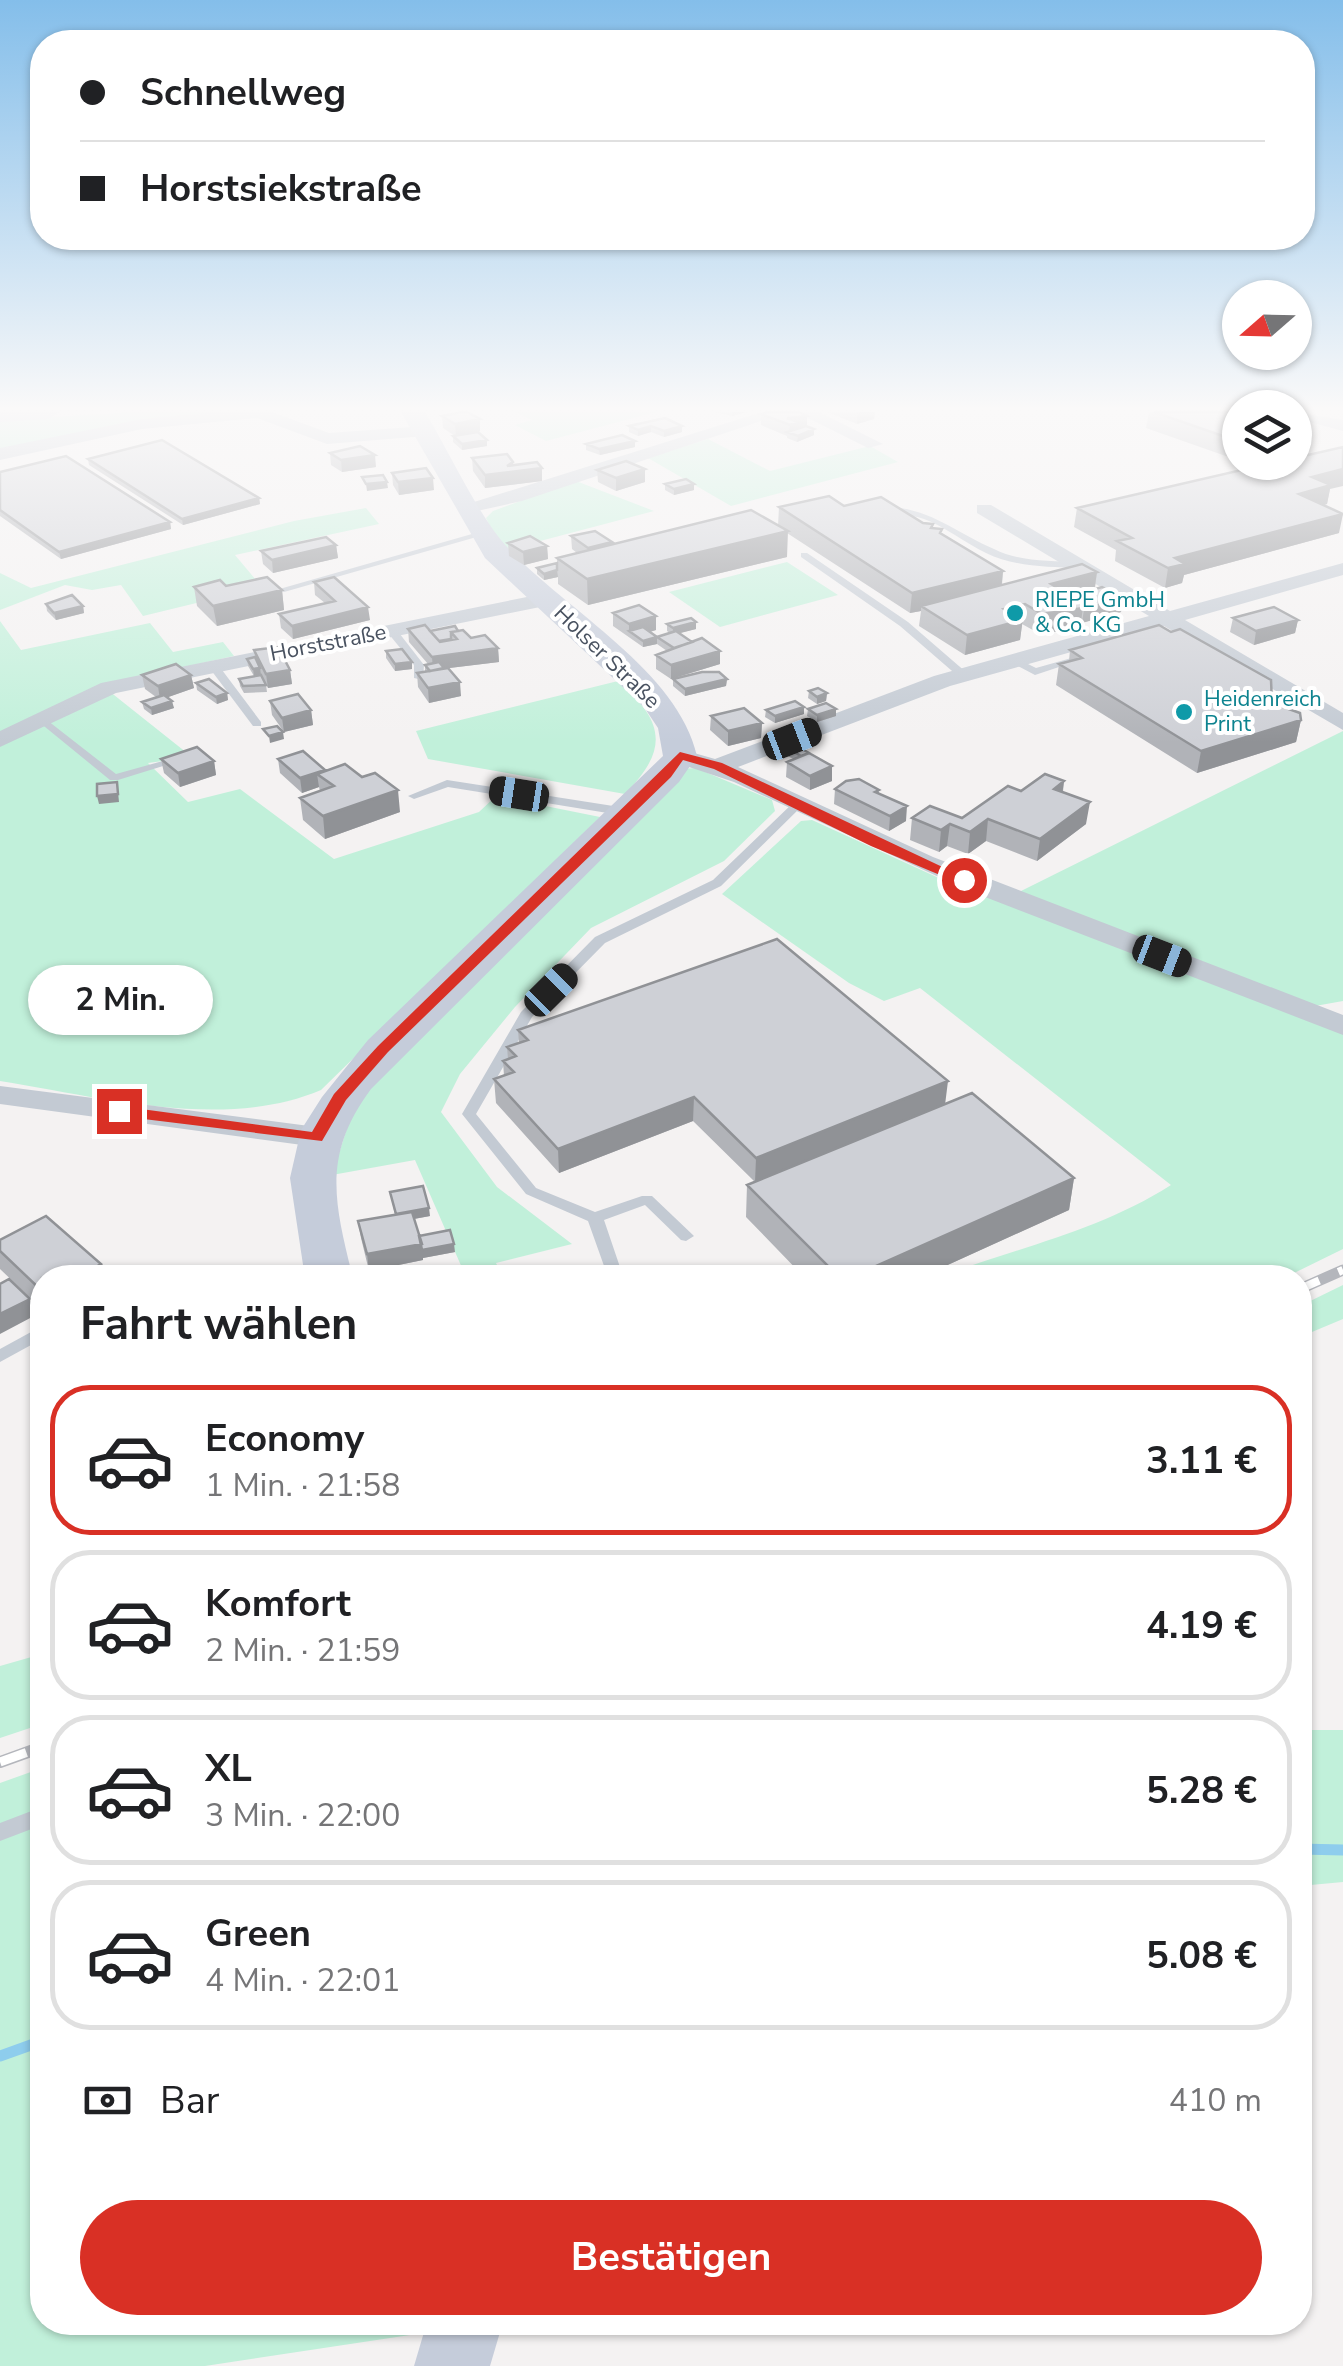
<!DOCTYPE html>
<html lang="de">
<head>
<meta charset="utf-8">
<style>
	:root { --surface:#fff; --page:#f6f6f6; --text:#202124; --muted:#757577; --line:#e0e0e0; --accent:#d93025 }
	body { margin:0; font-family:"Nunito Sans",sans-serif; background:var(--page); color:var(--text); height:100vh; display:flex; flex-direction:column; font-size:38px; white-space:nowrap }
	* { box-sizing:border-box; margin:0 }
	p { font-size:32px; color:var(--muted) }
	.icon { flex:none; width:55px; height:55px; fill:none; stroke:currentColor; stroke-width:2; stroke-linecap:round; stroke-linejoin:round }
	.map { position:relative; flex:1; overflow:hidden }
	.side { position:absolute; left:30px; top:1265px; width:1282px; height:1070px; display:flex; flex-direction:column; background:var(--surface); border-radius:40px; box-shadow:0 2px 8px #0004 }
	.side>* { flex:none }
	.hud { position:absolute; left:30px; top:30px; width:1285px; height:220px; border-radius:40px; box-shadow:0 2px 8px #0004; display:grid; align-content:center; height:220px; padding:0 50px; background:var(--surface) }
	.needle { width:65px; rotate:250deg }
	.tools { position:absolute; left:1222px; top:280px; display:grid; gap:20px }
	.tools a { display:grid; place-items:center; width:90px; height:90px; border-radius:50%; background:var(--surface); box-shadow:0 2px 8px #0004; font-size:50px }
	.end { position:absolute; width:45px; height:45px; margin:-22px; border:12px solid #d93025; background:#fff; box-shadow:0 0 0 5px #fff }
	.from { border-radius:50% }
	.bubble { position:absolute; height:70px; border-radius:35px; background:var(--surface); box-shadow:0 2px 8px #0004; font-size:32px; font-weight:700; line-height:70px; text-align:center }
	.car { position:absolute; width:30px; height:60px; margin:-30px -15px; border-radius:12px; box-shadow:0 0 8px 2px #0007; background:linear-gradient(#222 24%,#8ab4d8 0 40%,#222 0 76%,#8ab4d8 0 86%,#222 0) }
	.hud b { display:flex; align-items:center; gap:35px; height:95px; font-size:38px }
	.hud b+b { border-top:2px solid var(--line) }
	.hud i { width:25px; height:25px; background:var(--text) }
	ul { padding:0; list-style:none }
	li { display:flex; align-items:center; gap:30px; height:150px; margin:0 20px 15px; padding:0 30px; border:5px solid var(--line); border-radius:40px }
	li div { flex:1 }
	li b { display:block; font-size:38px }
	li em { font-style:normal; font-weight:700 }
	li.on { border-color:var(--accent) }
	li>.icon { width:90px; height:90px; stroke-width:1.5 }
	h2 { padding:0 50px; font-size:45px; line-height:120px }
	.pay { display:flex; align-items:center; gap:25px; height:110px; padding:0 50px; font-size:38px }
	.pay p { margin-inline-start:auto }
	.cta { display:flex; gap:20px; margin-top:auto; padding:20px 50px }
	.cta a { flex:1; height:115px; border-radius:60px; background:var(--accent); color:#fff; font-size:40px; font-weight:700; line-height:115px; text-align:center }
	.map>svg:first-child { display:block }
</style>
</head>
<body>
<div class="map">
<svg width="1343" height="2366" viewBox="0 0 1343 2366">
	<rect width="100%" height="100%" fill="#f4f2f2"/>
	<path fill="#c1f0da" d="M136,412h94l-57,5 -173,36v-33z
		M515,412h141l-110,29 -31,-16 17,-5z
		M708,439l62,32 100,-25 28,16 -167,44 -83,-48z
		M576,481l78,30 -152,40 -16,-33 7,-7z
		M366,508l13,16 -144,31 27,32 -119,29 -22,-31 -29,5 -27,-5 -65,25v-37l31,15 263,-67z
		M787,562l51,33 -118,32 -51,-35z
		M0,621l21,29 129,-27 23,29 50,-10 11,14 -132,29 -102,48z
		M618,681c47,41 51,68 7,113l-197,-35 -12,-28z
		M109,691l83,66 -44,6 40,39 52,-13 94,70 145,-47 17,-16 104,21 -279,273c-96,41 -221,7 -321,-9v-338z
		M1343,731v270l-28,5 -298,-113z
		M696,768l76,32 3,11 -51,50 -133,67 -76,79 -55,67 -19,38 56,75 75,57 -76,19 7,14h-37l-51,-117 -83,15 24,-75 325,-331z
		M812,820l129,59 402,154v216l-57,28h-347c80,-30 160,-46 232,-92l-251,-197 -36,13 -35,-18 -127,-89 79,-73z
		M1343,1285v34l-43,18v-31z
		M42,1654v70l-42,14v-72z
		M1300,1730h43v152l-43,4z
		M42,1768v554l373,1 -5,12 -205,31h-205v-583z"/>
	<g fill="none" stroke-linecap="round" stroke-linejoin="round">
		<path stroke="#8ecded" stroke-width="11" d="M1300,1849l43,1
			M0,2056l42,-15"/>
		<path fill="#c3cad3" fill-rule="evenodd" d="M901,508c36,6 60,27 93,41 26,13 56,12 85,13l5,3 -5,3c-31,-1 -64,-1 -93,-15 -21,-10 -40,-26 -62,-34 -15,-6 -32,-2 -46,-7z
			M479,532l8,2 -203,58 -8,-2z
			M801,553h6l101,69 59,51v4h-8l-59,-51 -99,-69z
			M388,629h8l28,36 -1,15 -9,-2v-13l-26,-32z
			M1014,657l22,11 39,-11 5,3 -45,15 -25,-13 -1,-2z
			M208,662h8l45,60v4h-8l-45,-60z
			M43,717l73,57 54,-15 6,3 -58,18h-8l-71,-58 -1,-2z
			M447,780l179,28 6,4 -6,4 -178,-29 -34,12 -6,-3z
			M798,801l6,3 -2,2 -81,80 -116,57 -73,74 -56,97 60,74 59,24 47,-16h10l42,40 -8,5 -5,-1 -36,-35 -41,15 18,53 -5,5 -9,-1 -20,-56 -62,-27 -64,-80 59,-102 74,-75 118,-57 81,-78z
			M42,1326v13l-42,23v-13z
			M42,1807v18l-42,16v-18z"/>
		<path fill="#c3cad3" fill-rule="evenodd" d="M216,412h56l57,21 97,-7 9,5 -9,5 -99,8 -70,-26 -115,11 -142,31v-12l142,-29z
			M762,412h26l-266,89 -54,12 -10,-6z
			M796,412h23l64,32 -15,4z
			M1295,412l48,8v11l-48,-13z
			M977,505h14l179,106 173,-48v12l-158,45 158,93v17l-179,-104 -214,60 -212,81 195,90 410,158v20l-376,-145 -233,-108 -63,-21 -3,-5 3,-5 9,-2 35,10 219,-83 215,-60 -172,-103z
			M547,593l11,6 -3,5 -439,89 -116,54v-16l101,-48z
			M0,1086l317,41 16,10 -16,10 -317,-43z"/>
		<path fill="#c5ccda" fill-rule="evenodd" d="M0,412h60l-12,7 -48,3z
			M401,412h24c24,39 54,106 84,137 58,62 169,122 188,207l-18,26 -308,307c-49,66 -37,113 -18,189h-48l-15,-100 11,-48 21,-33 46,-57 295,-284 -5,-28 -14,-21 -159,-149z
			M427,2322h76l-13,44h-76z"/>
		<defs>
			<path id="rail-far1" d="M1300,1289l43,-19"/>
			<path id="rail" d="M0,1762l42,-15"/>
		</defs>
		<use href="#rail-far1" stroke="#b4b6bc" stroke-width="11"/>
		<use href="#rail" stroke="#b4b6bc" stroke-width="12"/>
		<use href="#rail-far1" stroke="#fff" stroke-width="8" stroke-dasharray="21" stroke-linecap="butt"/>
		<use href="#rail" stroke="#fff" stroke-width="9" stroke-dasharray="28" stroke-linecap="butt"/>
	</g>
	<path fill="#b1b3b8" d="M716,412h31l-15,4z
		M827,412h48l-1,7 -17,5z
		M1149,412h91v49l-94,-33z
		M761,414l53,15v6l-17,7 -10,-4v-2l-26,-11z
		M442,416l38,3v12l-4,1 11,14 -25,4 -9,-8v-6h2l-12,-8z
		M629,426h53v6l-18,5 -13,-5 -13,4 -9,-4z
		M586,444l49,3 -35,8 -14,-5z
		M330,453l46,14 -34,5 -11,-7z
		M472,458l41,7 29,16 -57,7 -12,-17z
		M88,459l171,39 1,6 -77,21 -94,-60z
		M597,470l48,12 -29,9 -18,-9z
		M0,472l170,50 1,7 -110,30 -61,-43z
		M392,473l42,17 -35,5 -6,-10z
		M665,484l29,6 -20,5 -9,-5z
		M1330,489l-3,15 -4,1 16,28 -155,42 -2,8 -17,5 -50,-27 1,-11 -42,-23 3,-19z
		M844,506l89,22 70,43 -1,14 95,-13 -2,17 28,9 -2,14 -40,11 -1,5 -40,6 -18,-10 -2,16 -55,15 -46,-29 2,-15 -11,2 -123,-80v24l-199,48 -30,-21v-7l-14,3 -7,-6v-6l20,-5v-5l20,-5 -5,-4 -1,-13 41,8 166,-18 1,-19z
		M508,543l39,3 1,13 -24,6 -15,-9z
		M336,545l2,13 -65,15 -10,-9 -2,-13z
		M314,582l56,38 -77,19 -12,-11 -2,-14 46,-11 -10,-8z
		M226,586l56,4 2,20 -67,16 -20,-20 -3,-19z
		M46,604l37,2 1,7 -28,7 -9,-9z
		M613,613l43,17 -6,2 7,5 13,-4 -3,-2v-7l29,5 -17,4 41,31 -49,15 -15,-10v-14l11,-4 -10,-7 -14,3 -30,-21z
		M1233,618l65,2 -3,13 -41,12 -24,-13z
		M408,629l22,2h28l13,7 27,10 1,14 -50,6 12,28 -32,7 -11,-16 -1,-14 8,-1v-7l3,-1 -19,-22z
		M254,650l36,20 2,14 -24,4 -7,-13 -7,1 -6,-10 -1,-7 8,-2z
		M1070,650l231,70 -5,22 -99,31 -141,-88 3,-21 10,-3z
		M386,651l26,11v7l-17,2 -9,-13z
		M142,675h49l3,13 -26,9 6,11 -22,7 -8,-6 -2,-7 14,-5 -11,-8z
		M239,679l27,6 1,7 -23,1 -4,-7z
		M673,679h54l-1,7 -41,10 -12,-10z
		M196,683l31,10 1,7 -11,4 -20,-14z
		M809,691l18,2 -1,8 -9,3 -9,-6z
		M270,701l41,9 2,15 -29,7 -12,-17z
		M808,709l28,7 -19,6 -10,-6z
		M766,710l38,4 -29,9 -10,-6z
		M711,716l51,7 -1,15 -33,8 -18,-16z
		M795,745l37,36 -22,9 -24,-13 1,-15 7,-3 -7,-3 1,-8z
		M161,759l53,2 2,14 -36,12 -16,-14z
		M278,759l47,12 75,41 -75,27 -22,-19 -3,-22 20,-7 -1,-4 -17,6 -22,-20z
		M1064,781l-1,11 23,32 -49,37 -51,-20 -18,13 -21,-8 -8,6 -29,-12 2,-22h50l59,-27z
		M835,789l44,1v4l27,27 -17,10 -55,-27z
		M518,1030l427,74 129,74 -5,32 -150,68h-114l-59,-61 1,-32 8,-3 -62,-61 -134,52 -63,-70 -2,-24 10,-3 -1,-15 5,-2 -1,-12 12,-4z
		M390,1192l40,24 -16,3 5,17 36,16 -32,6v2l-54,11 -8,-33 -3,-17 37,-6z
		M0,1240l42,38v31l-42,-40z"/>
	<path fill="#909296" d="M732,412h15l-15,4z
		M860,412h15l-1,7 -17,5v-11z
		M807,416v12l-18,4 1,-7 -3,-7z
		M480,419v12l-24,5 -1,-12z
		M651,426v6l-13,4v-6z
		M682,426v6l-18,5v-6z
		M814,429v6l-17,7 1,-6z
		M487,440v6l-25,4v-6z
		M635,441v6l-35,8 -1,-6z
		M375,455l1,12 -34,5 -1,-12z
		M513,462l1,10 28,-4v13l-57,7v-13z
		M645,469v13l-29,9v-13z
		M1343,469v17l-13,3 -3,15 -32,8 4,-18 13,-17z
		M433,478l1,12 -35,5 -1,-13z
		M387,482l1,6 -21,3 -1,-7z
		M694,484v6l-20,5v-6z
		M259,498l1,6 -77,21 -1,-6z
		M1343,514l-4,19 -155,42 -2,8 -17,5 3,-20 7,-10z
		M170,522l1,7 -110,30 -2,-7z
		M788,531l-1,26 -199,48 -1,-26z
		M336,545l2,13 -65,15 -1,-13z
		M547,546l1,13 -24,6 -1,-13z
		M557,570l1,7 -14,3v-6z
		M1003,571l-2,20 -80,15v5l-11,2 2,-20z
		M1097,572l-3,20 -28,8 -15,-16z
		M282,590l2,20 -67,16 -4,-20z
		M1123,598l-2,14 -39,11 2,-14z
		M1025,604l-5,36 -55,15 2,-20 37,-26z
		M83,606l1,7 -28,7 -2,-7z
		M368,607l2,13 -77,19 -1,-13z
		M1083,608l-3,20 -40,6 2,-20z
		M656,616v14l-20,6 -7,-5v6v-13z
		M1298,620l-3,13 -41,12 2,-14z
		M696,622v7l-23,6v-7z
		M657,637v7l-14,3v-6z
		M498,648l1,14 -66,8 -1,-13z
		M720,651v13l-49,15v-14z
		M412,662v7l-17,2v-7z
		M260,668l1,7 -7,1 -1,-7z
		M290,670l2,14 -24,4 -2,-14z
		M191,675l3,13 -34,12 -2,-14z
		M727,679l-1,7 -41,10v-7z
		M460,682l1,14 -32,7 -1,-15z
		M227,693l1,7 -11,4 -1,-7z
		M827,693l-1,8 -9,3v-7z
		M172,701l2,7 -22,7 -1,-7z
		M804,707v7l-29,9v-7z
		M836,709v7l-19,6v-7z
		M311,710l2,15 -29,7 -2,-14z
		M1301,720l-5,22 -99,31 4,-22z
		M762,723l-1,15 -33,8v-15z
		M283,732l1,7 -14,4 -1,-7z
		M214,761l2,14 -36,12 -2,-14z
		M832,766v15l-22,9v-14z
		M325,770l-8,4 2,13 -17,6 -2,-15z
		M1064,781l-3,22 -7,-14z
		M117,782l2,20 -20,2 -2,-8z
		M398,790l2,22 -75,27 -2,-23z
		M1090,802l-4,22 -49,37 3,-22z
		M907,806l-1,15 -17,10 1,-15z
		M988,819l-2,22 -18,13 2,-22z
		M950,824l-3,22 -8,6 2,-22z
		M948,1081l-3,24 -190,77 1,-24z
		M694,1097l-1,24 -134,52 -1,-24z
		M1074,1178l-5,32 -150,68h-70z
		M429,1208l1,8 -33,6 -1,-8z
		M422,1244h32l1,8 -32,6v2l-54,11 -2,-17z
		M101,1264l4,14h-28z
		M30,1299l4,17 -34,18v-20z"/>
	<path fill="#ced0d6" stroke="#909296" stroke-width="2.5" d="M462,412h5l13,7 -25,5 -13,-8z
		M767,412h32l8,4 -20,2 11,4 -8,3 -29,-11z
		M1154,412h86v7l-4,1 4,1v21z
		M665,418l17,8 -18,5 -13,-5 -13,4 -9,-4z
		M806,426l8,3 -16,7 -11,-4z
		M478,432l9,8 -25,4 -9,-8z
		M622,435l13,6 -36,8 -13,-5z
		M162,440l97,58 -77,21 -94,-60z
		M360,446l15,9 -34,5 -11,-7z
		M1343,447v22l-31,8 19,8 -32,9 44,20 -168,44 10,6 -17,4 -51,-27 15,-3 -55,-30 199,-46h19v-4z
		M507,454l6,8 -6,4 30,-4 5,6 -57,7 -13,-17z
		M66,456l104,66 -111,30 -59,-42v-38z
		M626,461l19,8 -29,9 -19,-8z
		M426,468l7,10 -35,4 -6,-9z
		M383,475l4,7 -21,2 -4,-7z
		M686,479l8,5 -20,5 -9,-5z
		M829,496l15,10 37,-9 42,26 10,1 -2,4 11,1 -2,4 63,38 -91,22 -133,-86z
		M751,510l37,21 -201,48 -30,-21z
		M595,531l17,11 -24,6 -17,-12z
		M530,536l17,10 -24,6 -15,-9z
		M326,537l10,8 -64,15 -11,-9z
		M557,563v7l-13,4 -7,-6z
		M1082,564l15,8 -46,12 32,19v5l-41,6 -17,-10 -21,5 18,11 -55,15 -46,-29z
		M267,577l15,13 -69,16 -19,-19 26,-7 6,6z
		M334,577l34,30 -76,19 -13,-12 56,-13 -21,-19z
		M1102,587l21,11 -39,11 -2,-1h1v-5l-12,-7z
		M72,595l11,11 -29,7 -8,-9z
		M639,605l17,11 -27,8 -16,-11z
		M1274,607l24,13 -42,11 -23,-13z
		M691,618l5,4 -23,6 -6,-4z
		M425,625l15,17 17,-3 -6,-7 12,-2 8,8 14,-3 13,13 -66,9 -24,-28z
		M1159,625l12,7 9,-3 91,51 1,23 28,10 1,7 -100,31 -142,-87 23,-6 -12,-8z
		M455,626l3,5 -7,1v7l-12,2 -9,-10z
		M643,627l14,10 -14,4 -14,-10z
		M676,631l16,11 -18,6 -17,-11z
		M702,638l18,13 -49,14 -15,-10z
		M278,647l12,23 -24,4 -12,-24z
		M402,649l10,13 -17,2 -9,-13z
		M255,657l5,11 -7,1 -6,-10z
		M439,662l5,6 -14,3 -5,-6z
		M176,664l15,11 -33,11 -16,-11z
		M448,668l12,14 -32,6 -11,-15z
		M702,672h17l8,7 -42,10 -12,-10z
		M261,675l5,10 -23,1 -4,-7z
		M209,679l18,14 -11,4 -20,-14z
		M818,688l9,5 -10,4 -8,-6z
		M298,694l13,16 -29,8 -12,-17z
		M164,695l8,6 -21,7 -9,-6z
		M795,701l9,6 -29,9 -9,-6z
		M826,703l10,6 -19,6 -9,-6z
		M744,708l18,15 -34,8 -17,-15z
		M277,726l6,6 -14,4 -6,-7z
		M795,745l14,8 -8,3 -13,-8z
		M197,747l17,14 -36,12 -17,-14z
		M303,751l22,19 -25,8 -22,-19z
		M809,753l23,13 -22,10 -23,-14z
		M345,764l17,13 13,-4 23,17 -75,26 -23,-18 34,-12 -17,-12z
		M1045,774l19,7 -10,8 36,13 -50,37 -52,-20 -18,13 -20,-8 -9,6 -29,-12 18,-12 32,12 46,-32 13,5z
		M859,779l20,11 -4,2 32,14 -17,10 -55,-27 11,-8z
		M117,782l1,12 -21,2v-12z
		M777,939l171,142 -192,77 -62,-61 -136,52 -64,-70 20,-7 -11,-11 13,-5 -9,-9 21,-7 -10,-10z
		M972,1093l102,85 -225,100h-9l-93,-93z
		M423,1186l6,22 -33,6 -6,-22z
		M412,1212l10,32 -55,10 -9,-33z
		M46,1216l55,48 -24,14h-35v13l-42,-40v-11z
		M450,1230l4,14 -32,6 -3,-14z
		M9,1279l21,20 -30,15v-30z"/>
	<linearGradient id="sky" x2="0" y2="1"><stop stop-color="#84beea"/><stop offset="0.55" stop-color="#faf9f9"/><stop offset="1" stop-color="#faf9f9" stop-opacity="0"/></linearGradient>
	<rect width="1343" height="743" fill="url(#sky)"/>
	<path fill="#d93025" d="M680,752l42,11 248,117 -11,3 -88,-37 -157,-77 -31,-9 -12,17 -283,275 -42,48 -24,41 -203,-25 -8,-5 8,-5 193,26 22,-38 44,-48z"/>
	<g fill="#0f9aa8" stroke="#fff" stroke-width="4">
		<circle cx="1015" cy="613" r="10"/>
		<circle cx="1184" cy="712" r="10"/>
	</g>
	<g text-anchor="middle" dominant-baseline="central" stroke-width="8" stroke-linejoin="round" paint-order="stroke">
		<g font-size="22" fill="#0d838f" stroke="#fff" text-anchor="start">
			<text x="1035" y="600">RIEPE GmbH<tspan x="1035" dy="25">&amp; Co. KG</tspan></text>
			<text x="1204" y="699">Heidenreich<tspan x="1204" dy="25">Print</tspan></text>
		</g>
		<g font-size="22" fill="#495260" stroke="#fff">
			<text transform="translate(328 643) rotate(-11)">Horststraße</text>
			<text transform="translate(607 657) rotate(44)">Holser Straße</text>
		</g>
	</g>
</svg>
<div class="tools">
<a><svg class="needle" viewBox="-14 -14 28 28"><path d="M0-13l5 13h-10z" fill="#e53935"/><path d="M0 13l5-13h-10z" fill="#757577"/></svg></a>
<a><svg class="icon" aria-label="layers" viewBox="0 0 24 24"><path d="M12 4l9 5-9 5-9-5zM3 14l9 5 9-5"/></svg></a>
</div>
<i class="end from" style="left:964px;top:880px"></i>
<i class="end" style="left:119px;top:1111px"></i>
<div class="bubble" style="left:28px;top:965px;width:185px">2 Min.</div>
<i class="car" style="left:792px;top:739px;rotate:69deg"></i>
<i class="car" style="left:519px;top:794px;rotate:279deg"></i>
<i class="car" style="left:1162px;top:956px;rotate:111deg"></i>
<i class="car" style="left:551px;top:990px;rotate:45deg"></i>
<div class="hud">
<b><i class="from"></i>Schnellweg</b>
<b><i></i>Horstsiekstraße</b>
</div>
<section class="side">
<h2>Fahrt wählen</h2>
<ul>
<li class="on"><svg class="icon" aria-label="car" viewBox="0 0 24 24"><path d="M5 17H2v-5l4-1 3-4h7l3 4 3 1v5h-3M9 17h6M6 11h13"/><circle cx="7" cy="17" r="2"/><circle cx="17" cy="17" r="2"/></svg><div><b>Economy</b><p>1 Min. · 21:58</p></div><em>3.11 €</em></li>
<li><svg class="icon" aria-label="car" viewBox="0 0 24 24"><path d="M5 17H2v-5l4-1 3-4h7l3 4 3 1v5h-3M9 17h6M6 11h13"/><circle cx="7" cy="17" r="2"/><circle cx="17" cy="17" r="2"/></svg><div><b>Komfort</b><p>2 Min. · 21:59</p></div><em>4.19 €</em></li>
<li><svg class="icon" aria-label="car" viewBox="0 0 24 24"><path d="M5 17H2v-5l4-1 3-4h7l3 4 3 1v5h-3M9 17h6M6 11h13"/><circle cx="7" cy="17" r="2"/><circle cx="17" cy="17" r="2"/></svg><div><b>XL</b><p>3 Min. · 22:00</p></div><em>5.28 €</em></li>
<li><svg class="icon" aria-label="car" viewBox="0 0 24 24"><path d="M5 17H2v-5l4-1 3-4h7l3 4 3 1v5h-3M9 17h6M6 11h13"/><circle cx="7" cy="17" r="2"/><circle cx="17" cy="17" r="2"/></svg><div><b>Green</b><p>4 Min. · 22:01</p></div><em>5.08 €</em></li>
</ul>
<div class="pay"><svg class="icon" aria-label="cash" viewBox="0 0 24 24"><path d="M3 7h18v10H3z"/><circle cx="12" cy="12" r="2"/></svg>Bar<p>410 m</p></div>
<div class="cta"><a>Bestätigen</a></div>
</section>
</div>
</body>
</html>
